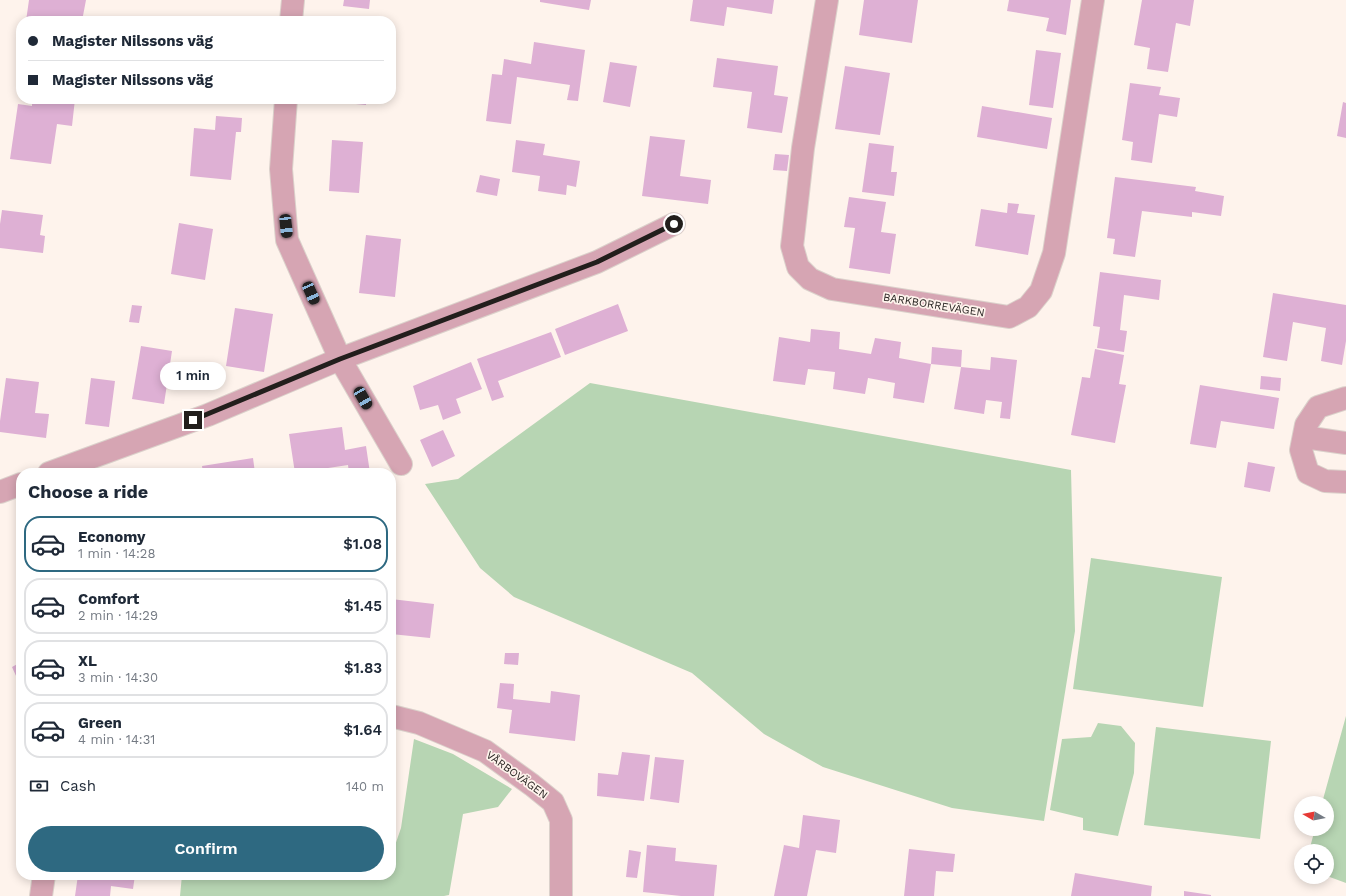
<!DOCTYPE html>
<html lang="en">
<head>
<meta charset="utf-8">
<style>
	:root { --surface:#fff; --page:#f6f6f7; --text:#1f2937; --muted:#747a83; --line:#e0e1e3; --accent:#2e6981 }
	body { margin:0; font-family:"Work Sans",sans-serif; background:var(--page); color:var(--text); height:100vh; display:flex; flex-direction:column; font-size:15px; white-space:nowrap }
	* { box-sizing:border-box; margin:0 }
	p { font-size:13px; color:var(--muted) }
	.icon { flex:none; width:22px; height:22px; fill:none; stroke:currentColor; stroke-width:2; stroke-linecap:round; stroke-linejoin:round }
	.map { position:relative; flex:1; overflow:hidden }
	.side { position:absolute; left:16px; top:468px; width:380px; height:412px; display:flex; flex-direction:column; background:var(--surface); border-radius:16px; box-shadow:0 2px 10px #0003 }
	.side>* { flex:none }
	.top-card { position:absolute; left:16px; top:16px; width:380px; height:88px; border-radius:16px; box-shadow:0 2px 10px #0003; display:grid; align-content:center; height:88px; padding:0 12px; background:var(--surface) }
	.needle { width:26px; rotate:279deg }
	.tools { position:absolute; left:1294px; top:796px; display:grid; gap:8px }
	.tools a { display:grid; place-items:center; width:40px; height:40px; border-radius:50%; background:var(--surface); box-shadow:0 2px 10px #0003; font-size:20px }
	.end { position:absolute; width:18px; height:18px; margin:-9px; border:5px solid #221e1c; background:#fff; box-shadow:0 0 0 2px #fff }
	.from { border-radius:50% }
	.bubble { position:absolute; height:28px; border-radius:14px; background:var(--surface); box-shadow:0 2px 10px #0003; font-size:13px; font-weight:600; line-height:28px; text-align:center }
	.car { position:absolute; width:12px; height:24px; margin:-12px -6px; border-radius:5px; box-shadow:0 0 3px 1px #0007; background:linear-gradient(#222 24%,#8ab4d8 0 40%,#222 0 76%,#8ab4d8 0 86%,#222 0) }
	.top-card b { display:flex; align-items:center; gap:14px; height:38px; font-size:15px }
	.top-card b+b { border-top:1px solid var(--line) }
	.top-card i { width:10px; height:10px; background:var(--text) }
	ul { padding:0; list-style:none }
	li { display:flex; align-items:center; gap:12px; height:56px; margin:0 8px 6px; padding:0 4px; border:2px solid var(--line); border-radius:16px }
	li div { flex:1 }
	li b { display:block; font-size:15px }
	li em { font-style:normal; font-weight:600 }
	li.on { border-color:var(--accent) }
	li>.icon { width:36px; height:36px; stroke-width:1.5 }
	h2 { padding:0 12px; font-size:18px; line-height:48px }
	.pay { display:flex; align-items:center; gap:10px; height:44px; padding:0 12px; font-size:15px }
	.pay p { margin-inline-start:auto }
	.cta { display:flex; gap:8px; margin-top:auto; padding:8px 12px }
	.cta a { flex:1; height:46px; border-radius:24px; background:var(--accent); color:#fff; font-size:16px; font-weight:600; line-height:46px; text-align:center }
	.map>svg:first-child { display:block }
</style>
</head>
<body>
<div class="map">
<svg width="1346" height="896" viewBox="0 0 1346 896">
	<rect width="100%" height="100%" fill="#fef3ec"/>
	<path fill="#b7d5b3" d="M590,383l481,87 4,161 -31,190 -92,-13 -129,-41 -59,-33 -72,-61 -178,-76 -34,-29 -55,-84 33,-5z
		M1091,558l131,19 -19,130 -130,-18z
		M1346,716v167l-19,-7v-25h-18l6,-22h12v-26h-5z
		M1098,723l23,3 14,17 -1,30 -16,63 -35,-6v-12l-33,-8 12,-71 29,-2z
		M1156,727l115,14 -11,98 -116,-14z
		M414,739l39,15 59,35 -14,18 -35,7 -14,81 -5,1h-264l2,-21h184l17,4 2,-4h6v-18l10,-29z"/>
	<path fill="#deb0d4" d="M29,0h57l-4,21h-56z
		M344,0h26l-1,9 -26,-3z
		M540,0h51l-2,10 -49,-8z
		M693,0h81l-2,14 -45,-7 -3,19 -34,-5z
		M864,0h54l-6,43 -53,-8z
		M1009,0h62l-5,35 -20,-4 3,-13 -42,-7z
		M1142,0h52l-4,26 -14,-3 -8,49 -21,-3 3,-21 -16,-3z
		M197,16l25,2 -1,3h-24z
		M534,42l51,8 -7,51 -11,-1 3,-15 -53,-8 -6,47 -25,-3 6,-47 10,1 2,-16 27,5z
		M1036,50l25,3 -8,55 -24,-3z
		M717,58l61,8 -4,29 14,2 -6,36 -35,-5 5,-36 -39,-5z
		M610,62l27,4 -7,41 -27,-5z
		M845,66l45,7 -10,62 -45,-6z
		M1130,83l31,4 -2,8 21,3 -3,19 -18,-3 -7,49 -21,-3 2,-18 -11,-2z
		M32,99h43l-3,27 -15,-2 -6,40 -41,-5 8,-55 14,2z
		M335,99h31v6l-31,-3z
		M1343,102l3,1v35l-9,-2z
		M982,106l70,12 -5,31 -70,-12z
		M216,116l26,2 -1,14h-5l-5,48 -41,-4 4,-48 21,2z
		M650,136l35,4 -5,36 31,4 -3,24 -66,-8z
		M332,140l31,2 -4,51 -30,-2z
		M516,140l29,4 -2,11 37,6 -4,26 -9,-2 -1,10 -28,-4 2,-15 -28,-4z
		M869,143l25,3 -3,26h6l-3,24 -32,-4z
		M775,154l14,1 -2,16 -14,-1z
		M480,175l20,4 -3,17 -21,-4z
		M1115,177l81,10 -1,4 29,5 -3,20 -29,-4v5l-50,-6 -7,46 -22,-3 2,-15 -8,-1z
		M849,197l37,5 -5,30 15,2 -6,40 -41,-6 6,-40 -11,-1z
		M1008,203l11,1 -2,9 18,2 -7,40 -53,-9 6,-37 26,4z
		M2,210l41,5 -3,20 5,1 -2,17 -43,-5v-24z
		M179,223l34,6 -8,51 -34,-6z
		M366,235l35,4 -6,58 -36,-4z
		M1100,272l61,8 -2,20 -35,-5 -4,35 7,1 -3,21 -27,-4 3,-21 -7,-1z
		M1273,293l73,12v36l-4,24 -21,-4 5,-33 -33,-6 -6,39 -24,-4z
		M618,304l10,27 -63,24 -10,-26z
		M132,305l10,1 -3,17 -10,-1z
		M235,308l38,6 -9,58 -38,-6z
		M811,329l29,3 -1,17 32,5 4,-16 26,4 -2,16 32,6 -7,39 -31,-5 2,-15 -27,-5 -3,16 -32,-5 2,-17 -27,-3 -3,16 -32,-4 6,-44 31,5z
		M551,332l10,25 -63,24 6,16 -12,4 -15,-42z
		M141,346l31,5 -8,53 -32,-5z
		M932,347l30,3 -1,17 -30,-3z
		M1095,349l29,6 -5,29 7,1 -11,58 -44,-8 11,-58 8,1z
		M991,357l26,3 -7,59 -10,-1 2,-16 -16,-2 -2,14 -30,-5 7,-42 29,3z
		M471,362l11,27 -26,10 5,14 -18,7 -5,-15 -18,5 -7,-24z
		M1261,376l20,2 -1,13 -20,-2z
		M6,378l33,4 -4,31 14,1 -3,24 -46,-6v-11z
		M91,378l24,3 -6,46 -24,-3z
		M1200,385l79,13 -5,31 -53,-8 -5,27 -26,-4z
		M342,427l3,23 21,-4 4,27h-21l-1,-8 -53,8 -6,-39z
		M443,430l12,26 -23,11 -12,-27z
		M253,458l2,15h-52l-1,-7z
		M1248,462l27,5 -5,25 -26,-5z
		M391,599l43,5 -4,34 -39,-4z
		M505,653h14l-1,12 -14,-1z
		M21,662v25l-9,-20z
		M500,683l14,1 -1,15 37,4 1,-12 29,4 -5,46 -66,-8 3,-23 -15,-2z
		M622,752l28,3 -6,46 -47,-5 1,-23 20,2z
		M655,757l29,3 -5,43 -29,-4z
		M803,815l37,5 -4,33 -20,-3 -9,46h-33l10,-51 15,3z
		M647,845l29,3 -1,13 42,4 -3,31h-33l-38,-4z
		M909,849l46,5 -2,18 -17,-1 -2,25h-30z
		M629,850l12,2 -4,26 -11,-1z
		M1075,873l77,13 -1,10h-80z
		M78,875h57l-2,14 -22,-3 -1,10h-35z
		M1184,891l27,4v1h-27z"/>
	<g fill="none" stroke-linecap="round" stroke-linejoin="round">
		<defs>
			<path id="minor" d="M827,0l-24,148 -10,90 -1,8 6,21 12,12 22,10 177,28 19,-10 13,-16 13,-38 39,-253
				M291,21l2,-21
				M286,99l-5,70 6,71 53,119 61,105
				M1346,398l-28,9 -12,18 -5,25 7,23 17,8 21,1
				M1304,437l42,6
				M49,473l159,-58 132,-56 257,-97 77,-38
				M0,492l21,-8
				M391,716l28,7 66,28 47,34 21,17 8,18v76
				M41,896l3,-21"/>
		</defs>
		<use href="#minor" stroke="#dbd1cb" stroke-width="24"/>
		<use href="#minor" stroke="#d6a5b3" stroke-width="22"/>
	</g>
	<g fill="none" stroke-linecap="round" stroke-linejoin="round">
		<path stroke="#221e1c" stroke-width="5" d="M193,420l147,-61 257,-97 77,-38"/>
	</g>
	<g text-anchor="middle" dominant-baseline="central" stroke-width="3.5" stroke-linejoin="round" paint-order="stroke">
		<g font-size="11" fill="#221e1c" stroke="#fef3ec">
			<text transform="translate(934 305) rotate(9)">BARKBORREVÄGEN</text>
			<text transform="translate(517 775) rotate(36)">VÅRBOVÄGEN</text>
		</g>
	</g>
</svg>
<div class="tools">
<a><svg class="needle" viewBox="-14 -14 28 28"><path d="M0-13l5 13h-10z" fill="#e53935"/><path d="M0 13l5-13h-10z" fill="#747a83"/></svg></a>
<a><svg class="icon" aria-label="locate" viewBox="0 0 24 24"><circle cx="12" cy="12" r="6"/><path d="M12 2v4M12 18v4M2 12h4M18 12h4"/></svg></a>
</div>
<i class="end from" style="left:674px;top:224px"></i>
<i class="end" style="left:193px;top:420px"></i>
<div class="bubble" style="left:160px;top:362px;width:66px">1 min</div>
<i class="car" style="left:286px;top:226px;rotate:174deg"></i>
<i class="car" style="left:311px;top:293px;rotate:156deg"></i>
<i class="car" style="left:363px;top:398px;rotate:150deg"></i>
<div class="top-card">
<b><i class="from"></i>Magister Nilssons väg</b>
<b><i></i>Magister Nilssons väg</b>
</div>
<section class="side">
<h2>Choose a ride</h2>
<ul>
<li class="on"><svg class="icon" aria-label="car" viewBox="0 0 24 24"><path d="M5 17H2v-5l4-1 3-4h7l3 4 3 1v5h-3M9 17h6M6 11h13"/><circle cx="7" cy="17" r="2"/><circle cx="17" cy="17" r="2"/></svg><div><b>Economy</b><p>1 min · 14:28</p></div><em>$1.08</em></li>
<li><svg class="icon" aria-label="car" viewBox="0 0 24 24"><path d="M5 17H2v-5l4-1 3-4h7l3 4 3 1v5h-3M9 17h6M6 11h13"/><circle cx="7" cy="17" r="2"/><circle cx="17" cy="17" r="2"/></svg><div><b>Comfort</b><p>2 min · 14:29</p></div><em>$1.45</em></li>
<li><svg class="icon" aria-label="car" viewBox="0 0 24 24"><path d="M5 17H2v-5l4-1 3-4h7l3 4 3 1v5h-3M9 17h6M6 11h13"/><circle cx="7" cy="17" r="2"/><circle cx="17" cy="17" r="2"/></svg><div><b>XL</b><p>3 min · 14:30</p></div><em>$1.83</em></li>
<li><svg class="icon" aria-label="car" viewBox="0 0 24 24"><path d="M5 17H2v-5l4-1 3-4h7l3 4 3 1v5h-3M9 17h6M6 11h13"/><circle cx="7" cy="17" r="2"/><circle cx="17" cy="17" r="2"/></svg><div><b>Green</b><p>4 min · 14:31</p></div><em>$1.64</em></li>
</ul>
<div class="pay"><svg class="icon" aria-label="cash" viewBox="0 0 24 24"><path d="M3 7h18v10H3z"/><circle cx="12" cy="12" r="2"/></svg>Cash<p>140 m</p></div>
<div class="cta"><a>Confirm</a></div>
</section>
</div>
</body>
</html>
